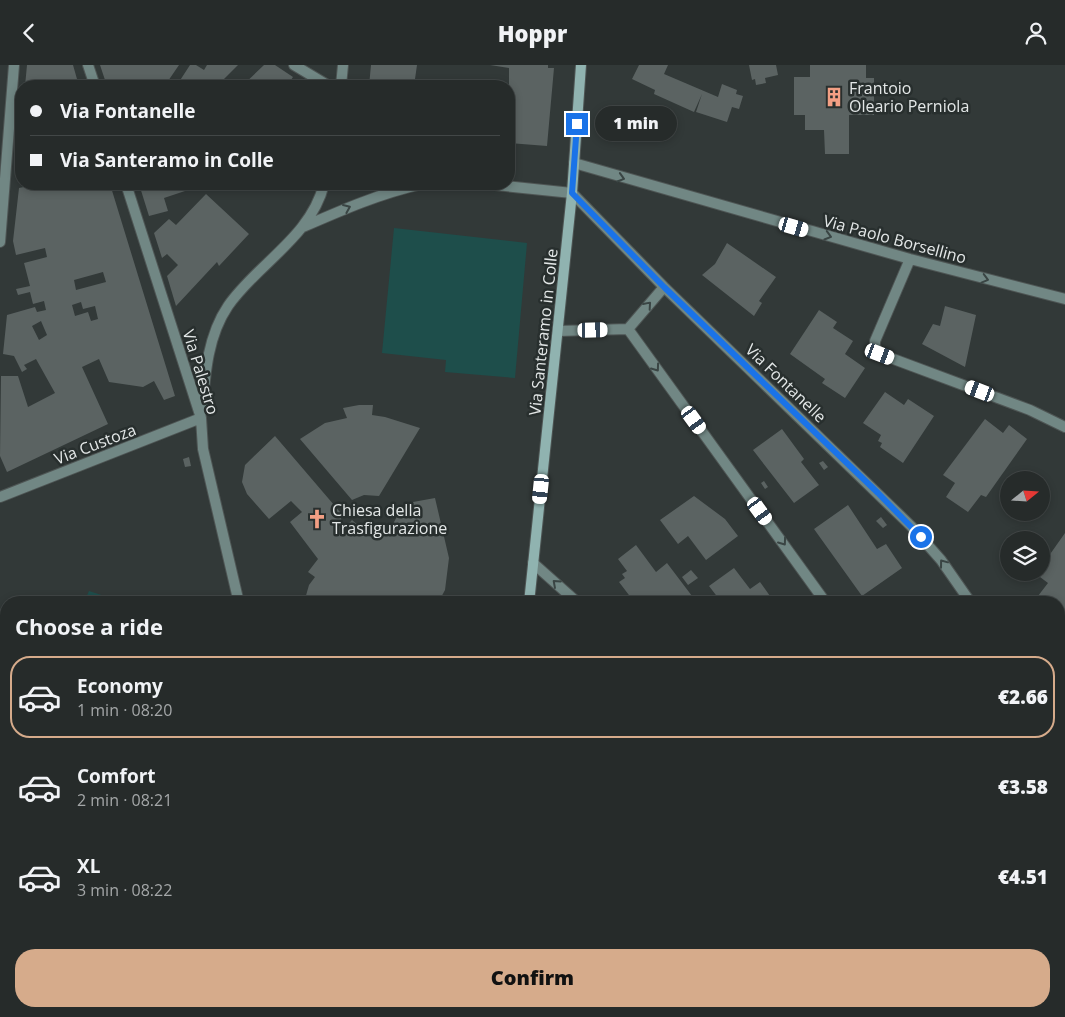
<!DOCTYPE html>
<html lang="en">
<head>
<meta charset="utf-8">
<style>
	:root { --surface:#262b2a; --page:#323736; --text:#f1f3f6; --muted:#a4a7a8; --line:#424747; --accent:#d6ab8b }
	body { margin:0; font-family:"Open Sans",sans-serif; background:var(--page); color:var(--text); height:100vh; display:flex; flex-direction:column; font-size:19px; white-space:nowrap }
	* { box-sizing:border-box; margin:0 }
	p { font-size:16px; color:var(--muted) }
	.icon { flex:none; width:28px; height:28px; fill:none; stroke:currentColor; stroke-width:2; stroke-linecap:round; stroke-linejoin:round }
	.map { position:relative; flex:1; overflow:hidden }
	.panel { position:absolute; left:0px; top:531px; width:1065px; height:421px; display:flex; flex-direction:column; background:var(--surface); border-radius:20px 20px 0 0; box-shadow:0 2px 8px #0003,0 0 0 1px var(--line) }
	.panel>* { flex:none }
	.hud { position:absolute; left:15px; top:15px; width:500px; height:110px; border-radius:20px; box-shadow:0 2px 8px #0003,0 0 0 1px var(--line); display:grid; align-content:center; height:110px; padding:0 15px; background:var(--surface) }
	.needle { width:32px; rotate:72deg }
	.controls { position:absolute; left:1000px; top:406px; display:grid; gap:10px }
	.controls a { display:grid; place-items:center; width:50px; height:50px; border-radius:50%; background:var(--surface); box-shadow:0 2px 8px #0003,0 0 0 1px var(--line); font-size:25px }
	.end { position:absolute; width:22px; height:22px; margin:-11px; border:6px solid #1a73e8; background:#fff; box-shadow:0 0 0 2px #fff }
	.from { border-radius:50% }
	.bubble { position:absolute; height:35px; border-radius:18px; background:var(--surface); box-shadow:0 2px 8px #0003,0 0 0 1px var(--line); font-size:16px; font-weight:800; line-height:35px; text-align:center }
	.car { position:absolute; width:15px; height:30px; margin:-15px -8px; border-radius:6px; box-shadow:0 0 4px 1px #0007; background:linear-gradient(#fff 24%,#345 0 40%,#fff 0 76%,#345 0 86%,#fff 0) }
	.hud b { display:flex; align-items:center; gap:18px; height:48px; font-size:19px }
	.hud b+b { border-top:1px solid var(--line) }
	.hud i { width:12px; height:12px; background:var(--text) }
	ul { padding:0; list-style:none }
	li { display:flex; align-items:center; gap:15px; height:82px; margin:0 10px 8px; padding:0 5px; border:2px solid transparent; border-radius:20px }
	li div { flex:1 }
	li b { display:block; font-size:19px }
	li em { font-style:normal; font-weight:800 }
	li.selected { border-color:var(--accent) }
	li>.icon { width:45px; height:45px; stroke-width:1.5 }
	h2 { padding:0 15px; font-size:22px; line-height:60px }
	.cta { display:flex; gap:10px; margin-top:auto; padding:10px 15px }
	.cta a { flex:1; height:58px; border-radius:20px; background:var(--accent); color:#111; font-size:20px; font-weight:800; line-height:58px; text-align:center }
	header { display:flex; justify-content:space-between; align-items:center; height:65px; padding:0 15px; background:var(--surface); font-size:22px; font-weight:800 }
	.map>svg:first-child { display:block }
</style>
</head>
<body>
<header><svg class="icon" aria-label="back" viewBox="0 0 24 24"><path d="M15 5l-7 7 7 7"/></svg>Hoppr<svg class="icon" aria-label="person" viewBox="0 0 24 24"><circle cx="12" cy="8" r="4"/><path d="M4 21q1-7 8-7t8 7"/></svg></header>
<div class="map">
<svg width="1065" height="952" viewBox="0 0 1065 952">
	<rect width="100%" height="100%" fill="#323938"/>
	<path fill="#1e4e4b" d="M394,163l133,15 -12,135 -70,-6 1,-12 -64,-7z
		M89,526l34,11h-39z
		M461,946h26l10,6h-46z"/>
	<path fill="#5b6362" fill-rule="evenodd" d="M27,0h46l6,21h-54z
		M100,0h79l-13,19 3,2h-62z
		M190,0h6l8,5 3,-5h31l-17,17 5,4h-47l-2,-1z
		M264,0h11l18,12 -6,9h-45z
		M371,0h46l-3,21h-45z
		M490,0h58v3h6l-7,78 -38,-3v-75z
		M639,0h29l-4,9 54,23 4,-13 15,6 -1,4 7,2 -4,13 -7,-2 -5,15 -31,-10 6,-18 -8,18 -40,-18 1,-4 -23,-11z
		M749,0h27l2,10 -13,3 1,5 -10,2 -1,-6 -3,1z
		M810,0h56v13h8v37h-25v39h-24l-1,-24h-19v-15h-11v-38h16z
		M20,87l1,25 -3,1z
		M38,119h72l65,212 -11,4 -10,-19 -11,6 -34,-5 -10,-23 -17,8 26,57 -101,48 -7,-16 1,-80h17l10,31 27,-14 -19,-34 -12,6 3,4 -5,3 -8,-16 -11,-2 4,-39 28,-8 2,5 9,-2 -2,-9 -11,3 -3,-12 -12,3 -2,-6 14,-3 -6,-23 23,-6 -2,-9 -29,7 -3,-14 6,-53zM103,207l3,10 -30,8 -2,-10zM81,237l2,7 12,-3 3,13 -7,2 -3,-9 -13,4 -3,-11zM41,256l6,14 -8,5 -7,-14z
		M139,119h54l1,4 -30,10 4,13 -19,5z
		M206,129l43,40 -30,32 -2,-4 -41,44 -9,-30 11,-11 -11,-11 -5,4 -8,-25 15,-14 7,6z
		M727,178l49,34 -17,24 3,2 -8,13 -52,-41 13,-11z
		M945,241l31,9 -11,52 -43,-23 11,-20 7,2z
		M819,245l18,12 -4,6 20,13 -8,13 20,14 -20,30 -23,-15 3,-4 -35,-25z
		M885,327l19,13 4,-6 26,17 -31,47 -23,-16 2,-4 -4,-2 3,-6 -18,-12z
		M359,340h14l-1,10 13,2 35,11 -41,68 -15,-1 -12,5 -52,-61 25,-16 22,-5 -4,-10z
		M985,354l18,14 6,-8 18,14 -41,58 -5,-2 -13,17 -22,-15 9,-14 -12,-8z
		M782,364l22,30 -3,3 18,23 -25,18 -41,-53z
		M275,371l65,76 3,18 9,-10 7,6 -5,6 3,2 12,-3 14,1 3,-3 3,2 10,-18 14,-11 22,-4 14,60 -4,32 -7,13h-122v-4h-11l4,-14 6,-8 -7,-5 10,-13 -28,-37 12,-10 -11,-11 -22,18 -22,-25 -5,-12 3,-17z
		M189,392l2,9 -6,1 -2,-8z
		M823,396l5,6 -4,3 -5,-7z
		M764,416l4,6 -3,2 -4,-6z
		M694,431l31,23 13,17 -32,24 -18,-24 -10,8 -18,-24z
		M848,440l29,44 9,-5 16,24 -40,28 -48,-67z
		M881,452l6,8 -4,3 -7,-7z
		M1065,468v82l-6,-5v-7h-11l-10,-7 10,-13 -12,-9 5,-1v-6z
		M636,480l20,27 11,-9 25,33 -9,7h-48l-16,-21 6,-4 -3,-4 5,-3 -9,-12z
		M734,503l16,21 10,-7 15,21h-53l-13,-17z
		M691,505l7,8 -10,7 -6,-8z
		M1059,731l6,9 -6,5z
		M6,777v10l-6,4 6,9v6l-6,4v-31l1,2z
		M1059,781l6,1v46h-6z
		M1059,909h3l1,7h2v36h-139l-4,-6h137z
		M354,946h10l3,6h-11z"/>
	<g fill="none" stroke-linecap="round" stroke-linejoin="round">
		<defs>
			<path id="minor" d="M88,0l7,21
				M294,0l35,21
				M341,21l2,-21
				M574,98l336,96 155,40
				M126,119l75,234 2,31 36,154
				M485,119l87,9 92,94 247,239 30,34 30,43
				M303,162c39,-17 78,-34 119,-43
				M0,177l14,-177
				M910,194l-35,82v6l5,7 150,56 35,17
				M628,264l198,274
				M558,266l70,-2 36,-42
				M202,347c3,-36 5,-75 26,-106 29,-42 83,-69 96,-122
				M0,432l201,-79
				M533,498l45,40
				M1059,663l6,9
				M1059,860l6,9
				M1059,879l6,-1
				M390,946l3,6
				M898,946l4,6
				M623,952l35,-6"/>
			<path id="secondary" d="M529,538l43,-410 9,-128
				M512,946l5,6
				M432,952l4,-6"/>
		</defs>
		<use href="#minor" stroke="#4e5554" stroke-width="12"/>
		<use href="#secondary" stroke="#4e5554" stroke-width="12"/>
		<use href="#minor" stroke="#718784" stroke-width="10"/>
		<use href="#secondary" stroke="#90b3b0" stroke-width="10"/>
	</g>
	<defs><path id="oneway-chevron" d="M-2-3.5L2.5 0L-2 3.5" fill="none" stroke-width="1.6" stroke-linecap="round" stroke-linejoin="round" transform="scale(1.25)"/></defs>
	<g stroke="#3a4544">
		<use href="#oneway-chevron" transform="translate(621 113) rotate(17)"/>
		<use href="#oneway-chevron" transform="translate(347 143) rotate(-23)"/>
		<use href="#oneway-chevron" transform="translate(828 171) rotate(16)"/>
		<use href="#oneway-chevron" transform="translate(985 214) rotate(15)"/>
		<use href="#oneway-chevron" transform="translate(648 240) rotate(-49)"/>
		<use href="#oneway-chevron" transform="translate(656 303) rotate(54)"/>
		<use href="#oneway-chevron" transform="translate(783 477) rotate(54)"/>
		<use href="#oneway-chevron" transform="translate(943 498) rotate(-127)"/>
		<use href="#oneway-chevron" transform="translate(556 518) rotate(-138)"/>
	</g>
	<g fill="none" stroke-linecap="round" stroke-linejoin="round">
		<path stroke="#1a73e8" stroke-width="6" d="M577,59l-5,69 92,94 214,206 43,44"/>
	</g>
	<defs>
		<symbol id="building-bare" viewBox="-9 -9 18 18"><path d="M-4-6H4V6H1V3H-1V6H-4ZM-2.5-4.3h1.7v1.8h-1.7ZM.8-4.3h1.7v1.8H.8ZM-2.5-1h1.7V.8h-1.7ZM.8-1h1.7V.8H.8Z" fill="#f39f84" stroke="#282f2e" stroke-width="2.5" paint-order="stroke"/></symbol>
		<symbol id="church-bare" viewBox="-9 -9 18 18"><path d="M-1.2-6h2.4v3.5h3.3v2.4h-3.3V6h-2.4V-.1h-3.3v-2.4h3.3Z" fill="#f39f84" stroke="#282f2e" stroke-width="2.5" paint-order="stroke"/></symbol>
	</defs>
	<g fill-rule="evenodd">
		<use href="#building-bare" x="820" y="18" width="28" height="28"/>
		<use href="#church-bare" x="303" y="440" width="28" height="28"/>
	</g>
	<g text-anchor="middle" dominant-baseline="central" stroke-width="5" stroke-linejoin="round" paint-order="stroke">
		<g font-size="16" fill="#e3e7e7" stroke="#282f2e" text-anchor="start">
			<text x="849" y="23">Frantoio<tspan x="849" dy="18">Oleario Perniola</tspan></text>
			<text x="332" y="445">Chiesa della<tspan x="332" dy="18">Trasfigurazione</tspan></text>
		</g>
		<g font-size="16" fill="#e3e7e7" stroke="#282f2e">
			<text transform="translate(895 174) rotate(15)">Via Paolo Borsellino</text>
			<text transform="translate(543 267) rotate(-84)">Via Santeramo in Colle</text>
			<text transform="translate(201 307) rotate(73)">Via Palestro</text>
			<text transform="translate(786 318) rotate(44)">Via Fontanelle</text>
			<text transform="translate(95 379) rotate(-21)">Via Custoza</text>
		</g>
	</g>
</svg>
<div class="controls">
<a><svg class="needle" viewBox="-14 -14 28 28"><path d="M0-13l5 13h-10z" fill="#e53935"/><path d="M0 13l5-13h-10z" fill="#a4a7a8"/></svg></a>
<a><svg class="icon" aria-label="layers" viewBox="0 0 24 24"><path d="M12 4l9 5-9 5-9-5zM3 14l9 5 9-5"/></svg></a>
</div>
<i class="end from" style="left:921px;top:472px"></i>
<i class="end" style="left:577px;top:59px"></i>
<div class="bubble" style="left:595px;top:41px;width:82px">1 min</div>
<i class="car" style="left:794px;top:162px;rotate:106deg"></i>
<i class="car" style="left:593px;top:265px;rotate:89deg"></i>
<i class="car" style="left:880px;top:289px;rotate:111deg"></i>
<i class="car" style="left:980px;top:326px;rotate:291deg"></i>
<i class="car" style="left:694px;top:355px;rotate:144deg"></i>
<i class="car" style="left:541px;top:424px;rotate:186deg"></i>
<i class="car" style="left:760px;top:446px;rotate:144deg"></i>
<div class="hud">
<b><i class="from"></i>Via Fontanelle</b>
<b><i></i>Via Santeramo in Colle</b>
</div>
<section class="panel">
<h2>Choose a ride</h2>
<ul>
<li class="selected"><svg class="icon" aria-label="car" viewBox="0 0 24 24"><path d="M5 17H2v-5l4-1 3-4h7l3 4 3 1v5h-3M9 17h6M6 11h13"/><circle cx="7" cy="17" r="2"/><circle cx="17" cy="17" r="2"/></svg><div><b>Economy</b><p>1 min · 08:20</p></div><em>€2.66</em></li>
<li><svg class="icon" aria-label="car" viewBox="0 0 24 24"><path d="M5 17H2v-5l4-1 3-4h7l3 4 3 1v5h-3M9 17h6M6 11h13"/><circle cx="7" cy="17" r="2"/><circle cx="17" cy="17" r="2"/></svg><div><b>Comfort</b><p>2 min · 08:21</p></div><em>€3.58</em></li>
<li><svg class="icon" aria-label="car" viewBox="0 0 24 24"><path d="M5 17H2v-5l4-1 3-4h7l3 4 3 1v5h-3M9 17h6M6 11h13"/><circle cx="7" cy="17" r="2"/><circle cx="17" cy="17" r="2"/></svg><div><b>XL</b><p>3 min · 08:22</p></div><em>€4.51</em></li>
</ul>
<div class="cta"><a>Confirm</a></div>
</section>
</div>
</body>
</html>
